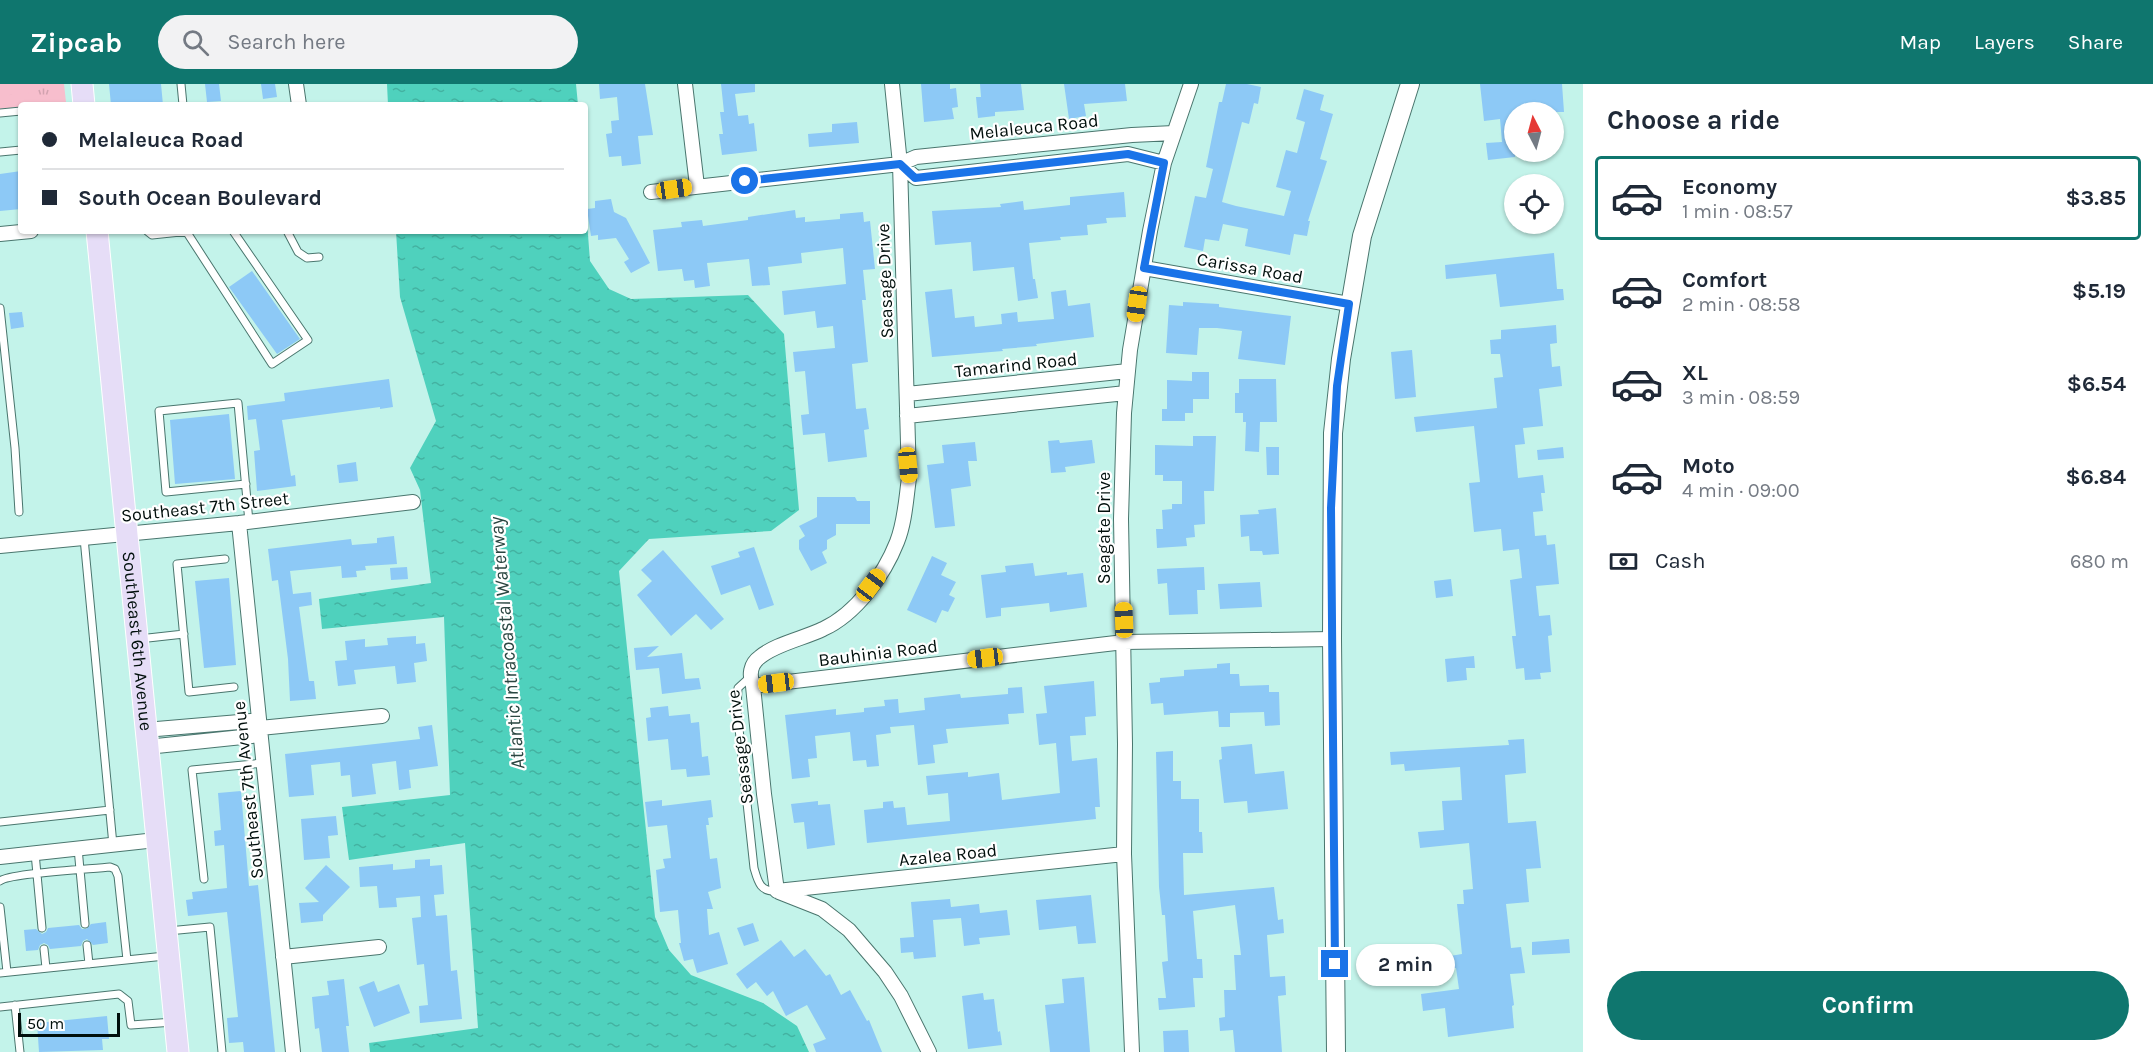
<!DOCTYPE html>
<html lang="en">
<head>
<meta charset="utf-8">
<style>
	:root { --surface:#fff; --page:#f2f2f3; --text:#1f2937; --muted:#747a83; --line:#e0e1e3; --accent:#0f766e }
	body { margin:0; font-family:Karla,sans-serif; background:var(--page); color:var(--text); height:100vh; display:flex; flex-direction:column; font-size:22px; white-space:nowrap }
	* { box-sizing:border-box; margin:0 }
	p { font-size:20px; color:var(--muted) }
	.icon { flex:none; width:33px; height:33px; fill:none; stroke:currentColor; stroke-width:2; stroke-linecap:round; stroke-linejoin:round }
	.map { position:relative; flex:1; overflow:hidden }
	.details { display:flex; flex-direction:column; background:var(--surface); width:570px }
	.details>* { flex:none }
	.banner { position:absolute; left:18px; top:18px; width:570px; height:132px; border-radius:6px; box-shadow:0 2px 4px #0004; display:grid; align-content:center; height:132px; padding:0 24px; background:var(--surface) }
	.needle { width:39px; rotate:354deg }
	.tools { position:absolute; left:1504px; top:18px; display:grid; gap:12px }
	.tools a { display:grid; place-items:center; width:60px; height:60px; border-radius:50%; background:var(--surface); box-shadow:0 2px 4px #0004; font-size:30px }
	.scale { position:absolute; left:18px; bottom:15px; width:102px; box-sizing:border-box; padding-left:6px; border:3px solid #010f0c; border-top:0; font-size:16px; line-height:21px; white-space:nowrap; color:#010f0c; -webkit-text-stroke:4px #fff; paint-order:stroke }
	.end { position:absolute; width:27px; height:27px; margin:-14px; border:8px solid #1a73e8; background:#fff; box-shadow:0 0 0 3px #fff }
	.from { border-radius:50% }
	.bubble { position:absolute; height:42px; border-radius:21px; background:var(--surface); box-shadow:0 2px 4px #0004; font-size:20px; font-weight:700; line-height:42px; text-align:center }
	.car { position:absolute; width:18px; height:36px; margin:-18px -9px; border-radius:8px; box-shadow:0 0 4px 2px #0007; background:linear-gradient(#f5c518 24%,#345 0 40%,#f5c518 0 76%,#345 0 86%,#f5c518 0) }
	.banner b { display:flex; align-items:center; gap:21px; height:57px; font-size:22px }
	.banner b+b { border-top:2px solid var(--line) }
	.banner i { width:15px; height:15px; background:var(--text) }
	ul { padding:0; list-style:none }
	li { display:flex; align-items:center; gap:18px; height:84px; margin:0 12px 9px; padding:0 12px; border:3px solid transparent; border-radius:6px }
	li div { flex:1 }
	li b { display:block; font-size:22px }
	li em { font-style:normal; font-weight:700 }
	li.active { border-color:var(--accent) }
	li>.icon { width:54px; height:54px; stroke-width:1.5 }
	h2 { padding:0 24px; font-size:27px; line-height:72px }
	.pay { display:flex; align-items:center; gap:15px; height:66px; padding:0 24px; font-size:22px }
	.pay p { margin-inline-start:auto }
	.primary-button { display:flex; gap:12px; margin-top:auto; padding:12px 24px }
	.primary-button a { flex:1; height:69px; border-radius:36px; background:var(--accent); color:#fff; font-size:24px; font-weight:700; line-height:69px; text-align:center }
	header { display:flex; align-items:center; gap:36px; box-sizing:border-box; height:84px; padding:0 30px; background:var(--accent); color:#fff }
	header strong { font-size:28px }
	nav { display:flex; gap:33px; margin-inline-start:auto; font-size:21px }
	.search { width:420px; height:54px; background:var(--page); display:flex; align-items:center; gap:15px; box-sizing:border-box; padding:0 21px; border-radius:33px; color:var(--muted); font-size:22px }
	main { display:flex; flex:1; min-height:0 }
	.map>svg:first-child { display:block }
</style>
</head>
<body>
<header>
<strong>Zipcab</strong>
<div class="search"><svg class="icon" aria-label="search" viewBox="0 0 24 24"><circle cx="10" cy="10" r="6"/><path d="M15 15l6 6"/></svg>Search here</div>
<nav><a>Map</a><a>Layers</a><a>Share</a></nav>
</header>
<main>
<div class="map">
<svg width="1583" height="968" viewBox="0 0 1583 968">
	<defs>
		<pattern id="park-tufts" width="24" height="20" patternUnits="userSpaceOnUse" patternTransform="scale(1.5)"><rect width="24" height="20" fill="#f7becd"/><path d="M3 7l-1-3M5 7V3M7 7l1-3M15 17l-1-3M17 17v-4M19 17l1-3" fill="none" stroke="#d2a2af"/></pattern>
		<pattern id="water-ripples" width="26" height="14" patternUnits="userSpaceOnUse" patternTransform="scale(1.5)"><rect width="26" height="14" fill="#4fd1bd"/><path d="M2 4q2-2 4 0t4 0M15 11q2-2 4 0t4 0" fill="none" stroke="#43b2a1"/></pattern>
	</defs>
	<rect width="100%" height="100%" fill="#c3f3ea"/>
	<path fill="url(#park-tufts)" d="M0,0h64l2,18 -45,3v2l-21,2z"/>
	<path fill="#f7becd" d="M0,0h37l1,8 -38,4z"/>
	<path fill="url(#water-ripples)" d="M387,0h189l2,21h-190z
		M585,111l5,66 19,28 22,10 117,-4 36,39 15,176 -28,21 -122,8 -30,32 36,346 14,33 22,25 72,28 34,23 12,26h-439l-1,-9 109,-15 -13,-185 -116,17 -7,-53 108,-12 -6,-178 -122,12 -3,-30 112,-16 -11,-93 -10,-22 26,-47 -36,-124 -4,-66h189z"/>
	<path fill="#8dc9f6" d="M109,0h52l2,21h-52z
		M205,0h14l2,17 -14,1z
		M261,0h14l2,13 -14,2z
		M599,0h46l8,51 -15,1 3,28 -19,2 -1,-10 -12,1 -3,-23 6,-1 -1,-12 8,-1 -2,-23 -17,2z
		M721,0h34v8l-20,2 3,22 10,-1 1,9 5,-1 3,28 -35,4 -3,-21h4l-3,-22h4z
		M921,0h29v5l6,-1 2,19 -6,1 2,11 -30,3z
		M980,0h41l3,26 -29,2v4l-17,2 -2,-21h5z
		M1064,0h61l2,17 -43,3 2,12 -17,3z
		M1226,0h21l14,3 -3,17 -4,-1 -5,21 -7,-2 -20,80 14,4 48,10 7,-25 -15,-4 10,-37 11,3 8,-31 -9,-3 8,-30 20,6 -4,15 13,4 -13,45 7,2 -19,60h2l-3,15 -13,-2 -4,21 -45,-9 3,-17 -25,-5 -4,17 -14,-2 -2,12 -19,-4 11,-51 11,2 7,-29 -7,-2 13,-65h3z
		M1480,0h82l2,28h-49v45l-27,3 -2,-17 16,-1 -2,-23 -16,2z
		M857,38l2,21 -50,4 -1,-13 24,-2v-8z
		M21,87v38l-21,2v-37z
		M1124,108l2,25 -20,1 1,5 -20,2 1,10 -28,2 1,3 -32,3 4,36h2l3,19 -20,3 -4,-34 -41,4 -2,-29 -36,3 -3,-34 69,-4 -1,-3 23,-3 1,9 46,-5v-8z
		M611,115l3,13 12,6 24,45 -19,10 -7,-11 5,-3 -13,-21 -18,2v-5l-7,1 -4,-27 8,-1v-7z
		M795,126l1,8 9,-1v5l35,-3v-5l23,-2 1,10 6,-1 5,48 -12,1 3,30h-4l6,62 -16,2 4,45 10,-1 3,21 -5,1 3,27 -39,5 -3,-29 -22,2 -2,-20 8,-1 -4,-43 -10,1 -2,-20 42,-4 -2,-22 -16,2 -2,-17 -31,4 -2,-24 64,-7 -3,-36 -42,5 1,10 -34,4 2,18 -18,1 -3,-27 -42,4 3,23 -15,2 -1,-8 -10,1 -2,-12 -24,2 -5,-41 29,-3 -1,-5 21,-2 1,6 45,-6v-3z
		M1554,169l3,36h6l1,11 -64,7 -4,-33 -50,5 -1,-14z
		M252,187l48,68 -23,15 -48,-67z
		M952,205l3,29 19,-2 1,11 27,-3 -1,-10 16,-2 1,10 36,-3 -3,-27 15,-2 2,16 22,-3 4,34 -58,7 1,2 -35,3 1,2 -71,6 -7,-65z
		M1183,218l36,2v3l72,9 -6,49 -47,-6 4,-28 -25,-3h-18l-2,27 -31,-2 3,-48 14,1z
		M22,228l2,15 -13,2 -2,-16z
		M1556,241l1,18 -7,1 2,23 8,-1 2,20 -23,3 4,37 -20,2 2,16 -10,1 3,33 25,-3 2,18h-4l2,18 -10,1 2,24 11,-1 1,10 8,-1 4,40 -23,2 3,30 11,-1 2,20 -4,1 3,36 -11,1 1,6 -16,1 -1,-12 -8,1 -4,-33h4l-6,-56 12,-2 -3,-29 -16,2 -2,-22 -27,3 -5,-49 11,-1 -6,-56 -58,6 -2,-15 83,-9 -3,-30 9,-1 -3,-23h-9l-1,-14 11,-1v-9z
		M1412,266l4,47 -21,2 -4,-47z
		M1192,288h17v27h-16v14h-8v8h-23v-12h5v-29l25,1z
		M389,295l4,28 -13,2v-2l-98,13 9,56 4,-1 1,11 -39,5 -3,-40 6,-1 -4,-31 -8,1 -1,-14 38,-5 -1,-8z
		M1239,295h37l1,43h-17l-1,30 -14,-1 1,-29h-3v-9h-8v-20h4z
		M229,330l6,65 -60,5 -5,-64z
		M1193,352h23l-2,55h-10l1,33 -11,1 1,12 -9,1 1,8 -30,2 -1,-19h7l-1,-19 10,-1v-5h10v-23h-19v-6h-8v-30l38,1z
		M1059,356l1,3 32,-3 3,23 -30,4 1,5 -15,1 -3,-32z
		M975,358l2,19h-9l3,25 -20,3 4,37 -20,2 -8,-63 17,-2 -2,-18z
		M1266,363h13v28h-12z
		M1563,363l1,11 -26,2 -1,-10z
		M356,378l2,19 -19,2 -2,-18z
		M817,413h38l2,4h13v23h-34v11l-9,5v9l-5,3 5,11 -16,8 -12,-22v-9l6,-4 -6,-10 18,-9z
		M1276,424l3,46 -16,1 -1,-4h-12l-1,-15 -8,1 -1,-22 19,-1 -1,-4z
		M394,452l3,28 -32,2 1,4 -10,1 1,6 -15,1 -1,-12 -51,5 3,23 18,-2 1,13 -13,2 10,74h5l2,18 -26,2 -2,-42 -10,-79 -6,1 -4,-32 83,-10 1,6 25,-2v-5z
		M754,463l20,58 -15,5 -9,-25 -29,10 -10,-29 29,-9 -2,-5z
		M663,466l61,69 -13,11 -15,-16 -25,22 -34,-41 15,-14 -11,-11z
		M932,472l15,7 -6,12 15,7 -7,13 6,3 -7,14 -6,-2 -6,13 -29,-13z
		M1033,479l2,13 32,-4v3l16,-2 4,34 -37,5 -1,-9 -48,5v8l-15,2 -5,-43 25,-3 -1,-6z
		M407,483l1,12 -17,1 -1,-12z
		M1204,483l1,23h-8l1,24 -29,1 -2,-32 -9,1 -1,-15z
		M229,494l7,87 -32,3 -9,-87z
		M1451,495l2,17 -17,2 -2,-17z
		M1260,498l2,25 -42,2 -2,-25z
		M416,552v8l9,-1 2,18 -13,2 2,19 -19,2 -2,-18 -41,4 2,14 -18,2 -3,-25 12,-1 -2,-19 20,-2v8l23,-2 -1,-7z
		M659,562l-12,11 35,-4 3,26 14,-1 2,11 -39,5 -3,-26 -23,2 -2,-22z
		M1474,572l1,12h-9l1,12 -20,2 -2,-23z
		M1230,579v11h9l1,12 29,-1v7h10l1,33 -15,1 -1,-14 -34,1v14h-11l-1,-16 -54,4 -1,-12 -12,1 -2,-21 11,-1v-4l24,-2v-6l33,-2v-4z
		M1094,597l2,35 -11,1 1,18 -16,1 2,25 25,-3 3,49h-5l1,12 -229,24 -3,-33 19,-2v-6l10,-1 1,7 11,-1 2,18 43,-4 -2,-28 -20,2 -2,-19 42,-4v5l31,-4 3,27 58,-7 -4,-50 -17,2 -3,-31 11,-1 -3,-27z
		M1022,603l2,26 -16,1 1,10 -63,5 2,14 -15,2 2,18 -17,2 -4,-40 -24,2 1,6 -15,2 3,31 -12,1 -1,-7 -13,1 -3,-29 -35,4 2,22 -9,1 2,18 -18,2 -7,-64 51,-6v6l28,-3v-4l21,-2 -1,-6 14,-1 1,14 26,-3 -1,-12 36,-4 1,4 47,-4v-6z
		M668,622l1,10 21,-2 1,9 8,-1 3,35 6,-1 2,19 -23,2 -1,-8 -15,1 -3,-31 -20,2 -2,-23 5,-1 -1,-9z
		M432,641l6,41 -29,4 2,18 -12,2 -3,-29 -24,3 4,30 -24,3 -2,-22 -9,1 -1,-14 -29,3 3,30 -25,2 -4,-43 135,-15 -2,-12z
		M1524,655l2,34 -21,2 3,48 28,-2 5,47 -15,1 3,33 -23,2 5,44 10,-1 4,26 -15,1 4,31 -2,1 2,22 -66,9 -3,-29 -22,3 -2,-17 38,-5 -3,-21 -10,1 -2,-12 18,-3 -5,-50h7l-1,-14 10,-1 -4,-46 -49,5 -2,-16 26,-2 -2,-29 20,-1 -2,-33 -55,4 -1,-7 -13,1 -1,-13 119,-7 -1,-5z
		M1252,660l3,30 29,-3 4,38 -40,4 -1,-12 -23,2 -5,-43 3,-1 -1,-12z
		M1173,667v30h8v18h18v33h3l1,21h-20l1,42 90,-8 4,33 5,-1 1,14 -17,2 3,42 15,-1 1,19 -8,1 4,56h-47l-2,-22 -13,1 -1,-13 6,-1 -1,-27h12l-2,-35h7l-6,-50 -42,6 4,48h5l1,19h-10l2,29 -36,3 -1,-12h8l-4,-36 6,-1 -3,-46h-3l-3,-28 -3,-135z
		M241,707l8,95 9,-1 17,167h-31l-1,-10 -14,1 -2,-25 11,-1 -11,-105 -39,4 -2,-16 7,-1 -1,-7 35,-4 -3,-43 -9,1 -1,-15 7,-1 -3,-37z
		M662,716v6l49,-6 2,17 -5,1 1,7h-3l4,34 7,-1 4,30 -13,4 5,17h-6l2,26 10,-3 9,32 -31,9 -4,-14 -9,2 -5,-18h2l-3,-33 -18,2 -4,-42 9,-2 -2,-9 8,-1 -4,-33 -19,2 -3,-25z
		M818,717v4l12,-1 5,41 -28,4 -3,-27 -10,1 -3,-19z
		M336,732l2,19 -10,1 2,22 -26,2 -3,-41z
		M430,775v7l12,-1 2,29 -10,1 2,21 11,-1 4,56 6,-1 5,49 -42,4 -1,-17 9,-1 -4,-41 -7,1 -5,-47 9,-1 -1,-21 -24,2 1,9 -18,1 -2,-22 -17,1 -1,-20 34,-3v6l22,-2v-8z
		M326,781l24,22 -27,28v6l-22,2 -2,-20 20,-1 -14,-14z
		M1091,811l5,48 -18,1 -2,-18 -37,4 -3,-30z
		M950,815l1,8 28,-3 1,9 27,-3 3,25 -31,3 1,6 -16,2 -3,-28 -28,2 3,37 -22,2 -1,-7 -12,1 -1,-15 14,-1 -3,-35z
		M106,838l2,21 -15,2 -6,-6 -4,2 -2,5 -31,3 -2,-4 -4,-2 -4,2 -2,5 -12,1 -2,-21 12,-1 6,5 4,-2 2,-4 31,-3 3,4h4l5,-5z
		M753,839l6,18 -15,5 -7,-18z
		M1569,855l1,14 -38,2v-13z
		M781,856l13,17 11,-8 21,27 4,-2 11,21 9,-5 17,31 2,-1 13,32h-66l-3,-8 13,-5 -19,-34 -21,11 -13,-25 -6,5 -11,-14 -9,7 -11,-15z
		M1084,893l6,75h-40l-5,-47 19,-2 -2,-24z
		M344,895l5,47h-3l3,26h-27l-3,-24 -4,1 -3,-32 17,-2 -2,-14z
		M374,897l4,11 21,-8 11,29 -36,14 -15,-40z
		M983,909l1,7 10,-1 4,33 2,-1 2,14 -34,4 -6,-53z
		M107,932l2,23h-7l1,11 -64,2 -2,-29z
		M1188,946l1,22h-25l-1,-21z"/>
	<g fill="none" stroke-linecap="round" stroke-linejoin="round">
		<defs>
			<path id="lane" d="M181,0l2,21
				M0,29l21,-2
				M0,68l21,-2
				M147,147l5,4 38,-4
				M186,147l86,133 36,-24 -75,-109
				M287,147l11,21 9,6 12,-1
				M0,224l15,140 4,64
				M246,400l-80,8 -7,-81 79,-8 11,119
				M84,454l29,307
				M225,475l-48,5 12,128 45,-5
				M139,555l45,-5
				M750,593l-12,11 -1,22 17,158c4,14 6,24 23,23
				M0,738l110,-12
				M78,764l7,76
				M35,769l7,75
				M204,795l-12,-109 71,-7
				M0,797c9,-8 92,-12 110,-14l5,2 3,7 9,84
				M0,823l7,65
				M168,847l42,-4 12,125
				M87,861l2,19
				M44,865l2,19
				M0,889l165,-17
				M15,921l5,47
				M0,923l119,-13 9,7 3,24 43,-3"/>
			<path id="street" d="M296,0l3,21
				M685,0l12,102
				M900,80l16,14 212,-24 36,9
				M651,108l249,-28 16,-7 216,-22 42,-2
				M0,150l31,-3
				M1144,184l205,36
				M907,310l221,-23
				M907,332l219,-23
				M239,439l54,529
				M0,462l239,-23 174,-21
				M753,602l371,-44 208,-3
				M145,646l106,-9 9,7
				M147,663l105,-11 8,-8 122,-12
				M0,773l156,-17
				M777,807l-13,-97 -11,-108c-4,-11 -3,-22 7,-29 15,-13 45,-19 63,-28 33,-15 61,-54 74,-87 8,-20 9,-43 12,-64l-9,-314 -8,-80
				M777,807l347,-37
				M779,808l43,17 27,21 36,42 16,24 28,56
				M283,873l96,-10
				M1132,968l-8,-198 1,-110 -4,-225 3,-106 6,-63 20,-119 14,-68 27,-79"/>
			<path id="secondary" d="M1336,968l-4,-413 1,-206 8,-74 21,-123 48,-152"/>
			<g id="primary">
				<path d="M82,0l2,21"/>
				<path id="s1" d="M97,147l81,821"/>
			</g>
		</defs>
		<use href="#lane" stroke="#4a766e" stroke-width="9"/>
		<use href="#street" stroke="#4a766e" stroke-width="16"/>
		<use href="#secondary" stroke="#4a766e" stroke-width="20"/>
		<use href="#primary" stroke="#fff" stroke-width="23"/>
		<use href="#lane" stroke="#fff" stroke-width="7"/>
		<use href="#street" stroke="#fff" stroke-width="14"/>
		<use href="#secondary" stroke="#fff" stroke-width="18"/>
		<use href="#primary" stroke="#e6ddf7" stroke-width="21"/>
	</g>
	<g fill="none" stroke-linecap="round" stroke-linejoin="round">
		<path stroke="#1a73e8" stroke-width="8" d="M745,97l155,-17 15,14 213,-24 36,9 -20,105 205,36 -12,82 -6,122 4,456"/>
	</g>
	<g text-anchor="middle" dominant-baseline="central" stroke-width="4.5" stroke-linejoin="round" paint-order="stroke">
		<g font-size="18" fill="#010f0c" stroke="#fff">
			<text transform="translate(1034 43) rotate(-6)">Melaleuca Road</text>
			<text transform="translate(1250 184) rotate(10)">Carissa Road</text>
			<text transform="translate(885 197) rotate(-92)">Seasage Drive</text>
			<text transform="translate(1016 281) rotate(-6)">Tamarind Road</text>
			<text transform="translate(205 423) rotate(-6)">Southeast 7th Street</text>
			<text transform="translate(1104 444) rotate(-90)">Seagate Drive</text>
			<text stroke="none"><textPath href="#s1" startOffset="412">Southeast 6th Avenue</textPath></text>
			<text transform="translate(878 569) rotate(-7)">Bauhinia Road</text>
			<text transform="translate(740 663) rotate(-97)">Seasage Drive</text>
			<text transform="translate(248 706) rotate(-96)">Southeast 7th Avenue</text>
			<text transform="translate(948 771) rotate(-6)">Azalea Road</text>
		</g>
		<g font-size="20" font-style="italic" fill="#2a4641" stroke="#fff">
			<text transform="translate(507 559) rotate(-95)">Atlantic Intracoastal Waterway</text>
		</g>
	</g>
</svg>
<div class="tools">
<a><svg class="needle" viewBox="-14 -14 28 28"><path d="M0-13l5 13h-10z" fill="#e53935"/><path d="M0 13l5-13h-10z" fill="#747a83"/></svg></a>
<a><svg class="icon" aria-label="locate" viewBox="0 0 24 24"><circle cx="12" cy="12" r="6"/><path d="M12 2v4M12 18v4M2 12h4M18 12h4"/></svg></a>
</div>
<div class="scale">50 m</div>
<i class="end from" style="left:745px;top:97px"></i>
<i class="end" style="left:1335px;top:880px"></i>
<div class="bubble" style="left:1356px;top:860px;width:99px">2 min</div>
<i class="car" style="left:674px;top:105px;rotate:82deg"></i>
<i class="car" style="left:1137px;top:220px;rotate:188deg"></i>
<i class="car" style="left:908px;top:381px;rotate:175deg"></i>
<i class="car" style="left:871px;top:501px;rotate:37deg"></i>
<i class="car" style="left:1124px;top:536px;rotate:358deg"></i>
<i class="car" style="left:985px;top:574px;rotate:263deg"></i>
<i class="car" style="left:776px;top:599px;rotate:263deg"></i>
<div class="banner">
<b><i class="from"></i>Melaleuca Road</b>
<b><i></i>South Ocean Boulevard</b>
</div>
</div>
<section class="details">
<h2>Choose a ride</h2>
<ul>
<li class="active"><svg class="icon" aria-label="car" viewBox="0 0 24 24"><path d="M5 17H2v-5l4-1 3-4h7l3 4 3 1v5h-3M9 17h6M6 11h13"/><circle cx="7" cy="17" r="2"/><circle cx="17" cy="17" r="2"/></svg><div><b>Economy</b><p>1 min · 08:57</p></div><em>$3.85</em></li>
<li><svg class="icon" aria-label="car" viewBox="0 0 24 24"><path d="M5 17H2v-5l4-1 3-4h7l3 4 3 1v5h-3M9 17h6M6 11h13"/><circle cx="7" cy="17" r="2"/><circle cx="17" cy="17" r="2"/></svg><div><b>Comfort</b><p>2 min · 08:58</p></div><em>$5.19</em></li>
<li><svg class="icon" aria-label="car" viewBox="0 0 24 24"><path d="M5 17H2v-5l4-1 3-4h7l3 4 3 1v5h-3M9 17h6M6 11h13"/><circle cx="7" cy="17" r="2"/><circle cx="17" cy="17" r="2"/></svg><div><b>XL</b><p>3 min · 08:59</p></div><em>$6.54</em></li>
<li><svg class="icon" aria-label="car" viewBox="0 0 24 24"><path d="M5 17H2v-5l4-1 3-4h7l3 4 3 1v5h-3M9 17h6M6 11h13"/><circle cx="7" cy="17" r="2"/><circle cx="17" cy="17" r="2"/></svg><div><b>Moto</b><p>4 min · 09:00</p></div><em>$6.84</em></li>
</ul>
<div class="pay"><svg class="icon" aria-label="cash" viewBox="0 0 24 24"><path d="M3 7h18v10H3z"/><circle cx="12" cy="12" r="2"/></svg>Cash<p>680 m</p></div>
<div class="primary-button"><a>Confirm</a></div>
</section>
</main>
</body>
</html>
